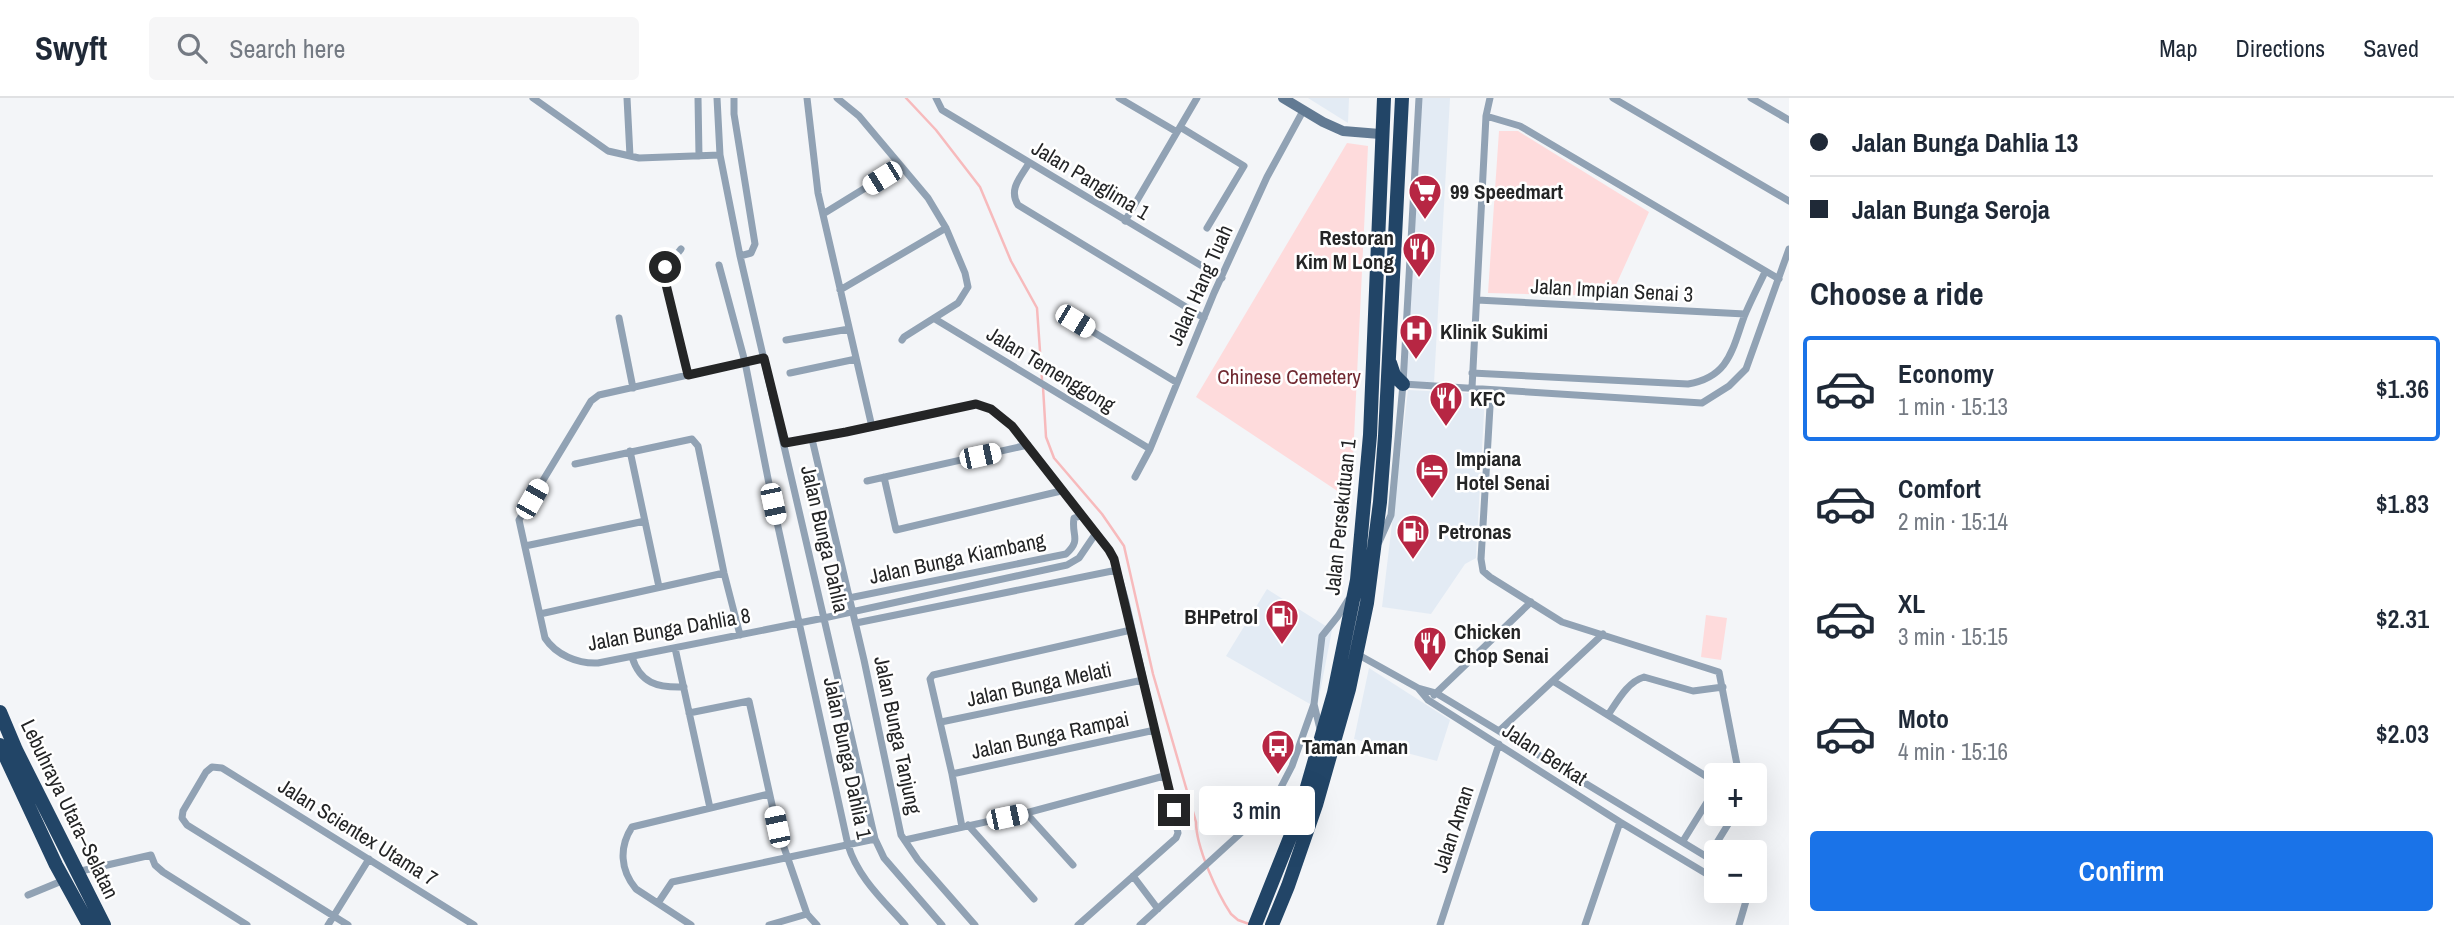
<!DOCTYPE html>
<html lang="en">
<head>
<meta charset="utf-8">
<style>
	:root { --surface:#fff; --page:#f6f6f7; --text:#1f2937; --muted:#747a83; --line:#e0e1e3; --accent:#1a73e8 }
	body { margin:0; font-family:"Archivo Narrow",sans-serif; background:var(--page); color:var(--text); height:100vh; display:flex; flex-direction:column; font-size:26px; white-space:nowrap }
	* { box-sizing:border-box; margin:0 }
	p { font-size:23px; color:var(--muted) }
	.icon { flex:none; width:38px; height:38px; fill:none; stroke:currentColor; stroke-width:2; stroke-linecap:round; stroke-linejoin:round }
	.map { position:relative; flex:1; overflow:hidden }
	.sheet { display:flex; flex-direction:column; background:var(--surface); width:665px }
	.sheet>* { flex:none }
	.hud { display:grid; align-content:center; height:154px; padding:0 21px; background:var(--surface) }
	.fabs { position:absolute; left:1704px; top:665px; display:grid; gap:14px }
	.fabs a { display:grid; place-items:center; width:63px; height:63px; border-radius:7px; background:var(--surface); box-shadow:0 7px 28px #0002; font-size:35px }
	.end { position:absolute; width:32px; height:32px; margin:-16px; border:9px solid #242526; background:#fff; box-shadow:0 0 0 4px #fff }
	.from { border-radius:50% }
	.bubble { position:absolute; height:49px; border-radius:7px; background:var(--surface); box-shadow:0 7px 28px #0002; font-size:23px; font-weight:600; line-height:49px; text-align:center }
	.car { position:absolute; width:21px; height:42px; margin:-21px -10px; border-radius:9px; box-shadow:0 0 5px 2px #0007; background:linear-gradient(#fff 24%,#345 0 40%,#fff 0 76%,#345 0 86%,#fff 0) }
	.hud b { display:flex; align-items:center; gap:24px; height:66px; font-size:26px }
	.hud b+b { border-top:2px solid var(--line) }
	.hud i { width:18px; height:18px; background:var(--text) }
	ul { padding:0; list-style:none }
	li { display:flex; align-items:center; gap:21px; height:105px; margin:0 14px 10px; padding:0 7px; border:4px solid transparent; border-radius:7px }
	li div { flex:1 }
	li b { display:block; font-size:26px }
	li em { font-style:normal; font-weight:600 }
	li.on { border-color:var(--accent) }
	li>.icon { width:63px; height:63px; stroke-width:1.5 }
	h2 { padding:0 21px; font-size:32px; line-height:84px }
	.action { display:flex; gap:14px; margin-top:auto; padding:14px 21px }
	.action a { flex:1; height:80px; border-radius:7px; background:var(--accent); color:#fff; font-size:28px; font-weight:600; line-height:80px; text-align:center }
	header { display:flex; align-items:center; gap:42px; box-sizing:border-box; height:98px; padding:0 35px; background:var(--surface); border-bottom:2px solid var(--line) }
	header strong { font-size:33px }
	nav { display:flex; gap:38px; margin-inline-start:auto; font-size:24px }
	.search { width:490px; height:63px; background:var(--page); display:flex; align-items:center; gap:18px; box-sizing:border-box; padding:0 24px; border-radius:7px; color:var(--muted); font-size:26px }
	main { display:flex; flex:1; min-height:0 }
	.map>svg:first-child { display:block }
</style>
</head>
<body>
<header>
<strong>Swyft</strong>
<div class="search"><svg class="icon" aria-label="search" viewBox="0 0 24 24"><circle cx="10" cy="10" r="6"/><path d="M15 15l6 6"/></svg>Search here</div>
<nav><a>Map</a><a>Directions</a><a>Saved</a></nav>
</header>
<main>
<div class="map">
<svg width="1789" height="827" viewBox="0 0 1789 827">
	<rect width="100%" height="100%" fill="#f3f5f8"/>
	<path fill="#e3ebf4" d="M1308,0h41l-1,25z
		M1422,0h28l-16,285 -28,-1z
		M1408,292l77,4 -9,164 -11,6 -34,50 -49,-7z
		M1267,491l65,41 -15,78 -91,-52z
		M1369,570l81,52 -13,41 -83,-22z"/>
	<path fill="#fedbdc" d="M1499,33h19l131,81 -38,84 -123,-3z
		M1347,45l21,3 -17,354 -155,-103z
		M1706,517l21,3 -6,42 -20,-3z"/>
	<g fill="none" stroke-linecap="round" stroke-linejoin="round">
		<path stroke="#f7babc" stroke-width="2.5" d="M906,0l30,32 44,57 31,74 26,47 5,72
			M1043,289l3,50 8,21 48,56 22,32 29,128 43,148c0,25 21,71 35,92l7,6 11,4"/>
		<path stroke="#91a2b4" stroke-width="7" d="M533,0l75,53 31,7 81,-3
			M627,0l3,58
			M698,0l1,58
			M717,0l3,57 20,101 135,583 9,19 58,67
			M734,0v16l21,130 -4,9 -11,3
			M807,0l11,95 54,234
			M837,0l22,18 69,82 18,30 19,45 3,14 -10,16 -54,34 -2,3
			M936,0l6,12 280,168
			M1119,0l58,34
			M1613,0l176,103
			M1751,0l38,22
			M1486,18l34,10 259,153
			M1180,29l64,39 -37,62
			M1029,65c-8,14 -21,26 -11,42l186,113
			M823,116l78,-48
			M1125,123l72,-123
			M681,151l-18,23 25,103
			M719,167l26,97 28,142 75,341c10,33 35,55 57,80
			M840,192l106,-62
			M1477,202l268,14
			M619,220l14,70
			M935,221l215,130
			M1075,223l101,61
			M786,242l63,-11
			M764,260l-165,37 -8,6 -72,119 26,118c11,17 33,26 53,25l226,-45 243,-53 12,-7 17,-25
			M790,275l66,-14
			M1472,275l216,11c41,-7 44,-34 56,-67 6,-15 14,-30 21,-45
			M1403,286l299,19 27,-17 17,-17 43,-120
			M1472,290l14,-272 4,-18
			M1491,292l-10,169 2,12 7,6 72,45 157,50 20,103
			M812,341l52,221 37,175 17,25 57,65
			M785,345l87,-16 104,-23 15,5 21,17 97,124 5,10 12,42 52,231 -2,5 -98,87
			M630,353l29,136
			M575,366l117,-25 6,7 26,127 16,62
			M884,379l12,53 165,-39
			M1135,379l15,-28 64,-156 53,-116 36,-66
			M867,383l161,-36
			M1379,444l12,-27 12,-131 16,-286
			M525,448l120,-25
			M849,500l217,-44c16,-15 5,-18 8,-36l7,-2
			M540,516l184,-41
			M856,525l261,-53
			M675,550l35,160
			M1357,556l61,34 10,12 192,122 97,58
			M632,559c8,26 25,31 52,30
			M1553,583l164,102
			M1418,590l18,5 281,170
			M1434,597l97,-93
			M689,615l60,-12 28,126 30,87 10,11
			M1608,617c9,-13 19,-33 36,-38l49,14 30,-4
			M941,624l202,-42
			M1320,631l-6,-25 8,-68 16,-20 10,-16
			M1499,633l104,-97
			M952,676l203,-44
			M1026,715l47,52
			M968,727l66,74
			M962,729l-10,-53 -22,-95 3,-4 198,-45
			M905,742l121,-27 138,-37
			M1683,743l34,-55
			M1708,759l24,-39
			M81,773l70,-16 4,10 8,7 84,53
			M1133,778l25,33
			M1735,793l6,3 5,7 -7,24
			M28,797l29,-12
			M658,805l14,-21 203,-43
			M328,827l41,-66
			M348,827l-161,-100 -5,-7 1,-7 23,-39 6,-5 10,1 252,157
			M691,827l-55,-36c-16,-19 -17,-42 -4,-62l137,-33
			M769,827l38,-11
			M1140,827l114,-104 22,-24 16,-31 22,-62
			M1440,827l59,-181
			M1585,827l35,-103"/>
		<path stroke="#627a93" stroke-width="10" d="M1283,0l40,24 20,9 37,3"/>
		<path stroke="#224567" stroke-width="14" d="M1390,265l4,12 9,9
			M0,614l16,38 88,175
			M0,647l56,120 33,60
			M1255,827l44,-110 35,-122 23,-113 13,-145 14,-337
			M1272,827l16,-39 28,-81 33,-116 18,-86 13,-101 5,-66 17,-338"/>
	</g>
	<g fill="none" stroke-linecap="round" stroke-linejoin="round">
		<path stroke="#242526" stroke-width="9" d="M665,169l-2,5 25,103 76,-17 21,85 61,-11 130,-28 15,5 21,17 97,124 5,9 60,251"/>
	</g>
	<defs>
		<symbol id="supermarket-pin" viewBox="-11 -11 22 30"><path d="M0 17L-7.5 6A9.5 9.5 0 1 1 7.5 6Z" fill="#b72643" stroke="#fff"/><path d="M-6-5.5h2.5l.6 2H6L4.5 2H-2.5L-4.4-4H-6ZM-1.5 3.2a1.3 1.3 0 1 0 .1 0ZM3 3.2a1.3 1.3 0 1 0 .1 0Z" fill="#fff"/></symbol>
		<symbol id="restaurant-pin" viewBox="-11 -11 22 30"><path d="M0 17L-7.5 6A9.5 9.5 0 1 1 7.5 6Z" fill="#b72643" stroke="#fff"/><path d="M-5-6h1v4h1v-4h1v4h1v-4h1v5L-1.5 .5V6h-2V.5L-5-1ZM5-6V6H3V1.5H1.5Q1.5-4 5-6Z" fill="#fff"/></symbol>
		<symbol id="hospital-pin" viewBox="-11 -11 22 30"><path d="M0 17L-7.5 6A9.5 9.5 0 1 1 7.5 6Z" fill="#b72643" stroke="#fff"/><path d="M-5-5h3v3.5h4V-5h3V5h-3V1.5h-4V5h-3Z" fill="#fff"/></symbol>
		<symbol id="hotel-pin" viewBox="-11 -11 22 30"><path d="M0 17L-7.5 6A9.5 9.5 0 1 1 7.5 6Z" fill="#b72643" stroke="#fff"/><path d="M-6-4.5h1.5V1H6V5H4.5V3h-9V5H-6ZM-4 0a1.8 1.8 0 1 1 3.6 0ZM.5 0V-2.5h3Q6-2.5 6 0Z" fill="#fff"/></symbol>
		<symbol id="fuel-pin" viewBox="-11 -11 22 30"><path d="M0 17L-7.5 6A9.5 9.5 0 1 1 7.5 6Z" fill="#b72643" stroke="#fff"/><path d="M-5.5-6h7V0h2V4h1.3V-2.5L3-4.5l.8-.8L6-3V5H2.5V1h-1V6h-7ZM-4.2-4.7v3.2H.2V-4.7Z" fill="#fff"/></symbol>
		<symbol id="bus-pin" viewBox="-11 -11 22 30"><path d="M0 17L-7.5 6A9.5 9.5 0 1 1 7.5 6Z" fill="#b72643" stroke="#fff"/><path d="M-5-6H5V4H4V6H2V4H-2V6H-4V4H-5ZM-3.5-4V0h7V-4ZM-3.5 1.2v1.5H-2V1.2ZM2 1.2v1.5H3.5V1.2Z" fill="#fff"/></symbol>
	</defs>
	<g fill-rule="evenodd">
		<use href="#supermarket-pin" x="1406" y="74" width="38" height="52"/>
		<use href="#restaurant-pin" x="1400" y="132" width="38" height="52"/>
		<use href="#hospital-pin" x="1397" y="214" width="38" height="52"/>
		<use href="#restaurant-pin" x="1427" y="281" width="38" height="52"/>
		<use href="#hotel-pin" x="1413" y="353" width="38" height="52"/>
		<use href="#fuel-pin" x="1394" y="414" width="38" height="52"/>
		<use href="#fuel-pin" x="1263" y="499" width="38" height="52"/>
		<use href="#restaurant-pin" x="1411" y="526" width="38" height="52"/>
		<use href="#bus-pin" x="1259" y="629" width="38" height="52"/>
	</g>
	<g text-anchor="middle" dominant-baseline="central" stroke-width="5" stroke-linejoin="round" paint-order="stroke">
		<g font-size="21" fill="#242526" stroke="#fff">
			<text transform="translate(1091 82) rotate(31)">Jalan Panglima 1</text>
			<text transform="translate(1200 187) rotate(-66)">Jalan Hang Tuah</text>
			<text transform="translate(1612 192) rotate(3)">Jalan Impian Senai 3</text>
			<text transform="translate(1051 271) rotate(31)">Jalan Temenggong</text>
			<text transform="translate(1340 419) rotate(-84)">Jalan Persekutuan 1</text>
			<text transform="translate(825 441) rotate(77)">Jalan Bunga Dahlia</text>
			<text transform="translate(957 460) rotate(-12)">Jalan Bunga Kiambang</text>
			<text transform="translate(669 531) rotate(-10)">Jalan Bunga Dahlia 8</text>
			<text transform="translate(1039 586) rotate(-12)">Jalan Bunga Melati</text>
			<text transform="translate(898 637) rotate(78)">Jalan Bunga Tanjung</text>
			<text transform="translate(1050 637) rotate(-12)">Jalan Bunga Rampai</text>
			<text transform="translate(1545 656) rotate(33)">Jalan Berkat</text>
			<text transform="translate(848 660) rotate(78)">Jalan Bunga Dahlia 1</text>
			<text transform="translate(70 711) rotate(64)">Lebuhraya Utara–Selatan</text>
			<text transform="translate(1453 731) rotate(-72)">Jalan Aman</text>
			<text transform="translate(358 734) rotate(32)">Jalan Scientex Utama 7</text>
		</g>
		<g font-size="21" font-weight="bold" fill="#242526" stroke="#fff" text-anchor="start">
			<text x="1450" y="93">99 Speedmart</text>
			<text x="1394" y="139" text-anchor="end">Restoran<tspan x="1394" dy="24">Kim M Long</tspan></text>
			<text x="1440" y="233">Klinik Sukimi</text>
			<text x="1470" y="300">KFC</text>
			<text x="1456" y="360">Impiana<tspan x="1456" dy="24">Hotel Senai</tspan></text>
			<text x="1438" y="433">Petronas</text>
			<text x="1258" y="518" text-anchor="end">BHPetrol</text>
			<text x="1454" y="533">Chicken<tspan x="1454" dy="24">Chop Senai</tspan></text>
			<text x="1302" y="648">Taman Aman</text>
		</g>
		<g font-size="21" fill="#702931" stroke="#fff">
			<text x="1289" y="278">Chinese Cemetery</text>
		</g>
	</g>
</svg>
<div class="fabs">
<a>+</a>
<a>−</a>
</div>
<i class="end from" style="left:665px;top:169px"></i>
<i class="end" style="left:1174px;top:712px"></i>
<div class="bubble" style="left:1199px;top:688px;width:116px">3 min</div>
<i class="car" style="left:882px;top:80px;rotate:238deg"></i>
<i class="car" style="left:1075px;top:223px;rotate:121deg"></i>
<i class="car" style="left:980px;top:358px;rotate:78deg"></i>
<i class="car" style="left:532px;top:401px;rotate:30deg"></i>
<i class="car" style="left:773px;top:406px;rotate:168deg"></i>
<i class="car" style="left:1007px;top:719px;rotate:78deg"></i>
<i class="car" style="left:777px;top:729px;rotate:348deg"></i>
</div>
<section class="sheet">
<div class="hud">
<b><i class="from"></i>Jalan Bunga Dahlia 13</b>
<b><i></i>Jalan Bunga Seroja</b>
</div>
<h2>Choose a ride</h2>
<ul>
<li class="on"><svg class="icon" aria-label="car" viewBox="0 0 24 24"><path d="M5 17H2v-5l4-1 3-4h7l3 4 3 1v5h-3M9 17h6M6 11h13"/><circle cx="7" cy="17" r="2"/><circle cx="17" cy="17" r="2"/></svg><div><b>Economy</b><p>1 min · 15:13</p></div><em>$1.36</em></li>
<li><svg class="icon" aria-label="car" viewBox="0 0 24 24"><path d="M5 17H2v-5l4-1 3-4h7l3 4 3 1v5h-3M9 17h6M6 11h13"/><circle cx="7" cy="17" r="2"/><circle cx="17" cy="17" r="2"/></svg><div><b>Comfort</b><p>2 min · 15:14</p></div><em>$1.83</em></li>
<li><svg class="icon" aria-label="car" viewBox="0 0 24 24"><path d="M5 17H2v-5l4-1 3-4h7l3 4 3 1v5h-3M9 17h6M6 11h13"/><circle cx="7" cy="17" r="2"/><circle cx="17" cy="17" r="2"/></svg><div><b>XL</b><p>3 min · 15:15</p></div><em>$2.31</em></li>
<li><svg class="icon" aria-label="car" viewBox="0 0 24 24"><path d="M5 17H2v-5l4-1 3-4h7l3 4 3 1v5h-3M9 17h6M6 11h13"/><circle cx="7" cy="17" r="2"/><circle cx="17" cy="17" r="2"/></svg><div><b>Moto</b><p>4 min · 15:16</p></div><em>$2.03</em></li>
</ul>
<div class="action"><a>Confirm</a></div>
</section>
</main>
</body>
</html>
